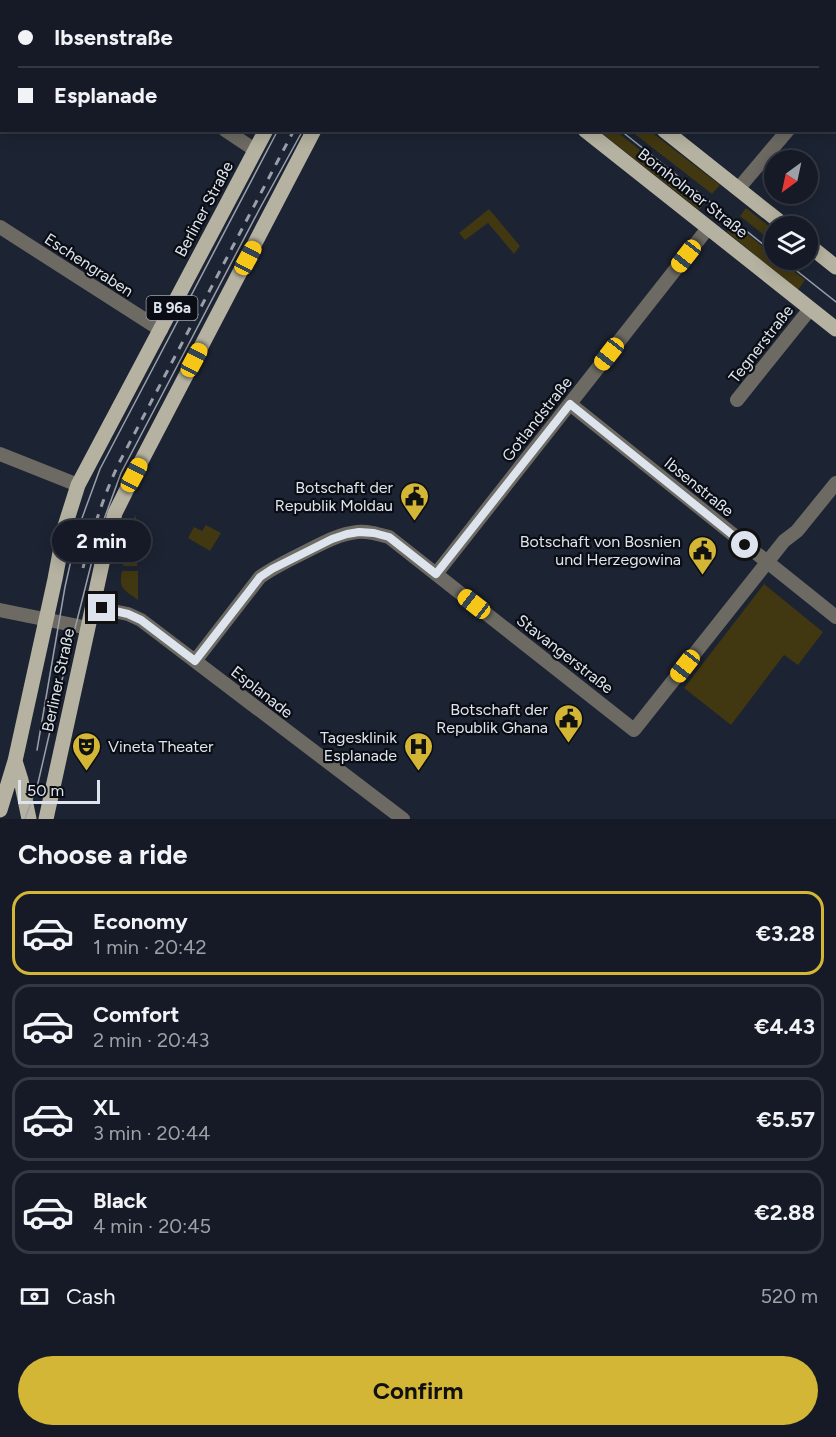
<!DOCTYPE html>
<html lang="en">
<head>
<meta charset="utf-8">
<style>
	:root { --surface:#151a26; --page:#222732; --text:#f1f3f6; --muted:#9da1a7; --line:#343843; --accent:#d3b635 }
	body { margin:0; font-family:Figtree,sans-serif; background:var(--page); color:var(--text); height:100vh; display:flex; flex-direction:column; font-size:22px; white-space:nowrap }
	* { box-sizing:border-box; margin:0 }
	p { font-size:20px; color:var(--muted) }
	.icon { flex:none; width:33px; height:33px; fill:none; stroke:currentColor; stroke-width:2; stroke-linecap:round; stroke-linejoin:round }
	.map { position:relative; height:819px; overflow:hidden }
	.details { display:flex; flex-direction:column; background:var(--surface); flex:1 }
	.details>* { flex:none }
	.hud { position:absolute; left:0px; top:0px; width:837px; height:132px; box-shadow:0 3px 15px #0003,0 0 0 2px var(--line); display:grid; align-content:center; height:132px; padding:0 18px; background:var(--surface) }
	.needle { width:39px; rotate:213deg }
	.fabs { position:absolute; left:764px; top:150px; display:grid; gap:12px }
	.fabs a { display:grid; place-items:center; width:54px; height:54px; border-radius:50%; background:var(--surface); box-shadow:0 3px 15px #0003,0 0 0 2px var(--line); font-size:30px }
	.scale { position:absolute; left:18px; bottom:15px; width:82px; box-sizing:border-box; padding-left:6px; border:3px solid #dee4ed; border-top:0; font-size:16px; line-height:21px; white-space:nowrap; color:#dee4ed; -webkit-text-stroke:4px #0a0d13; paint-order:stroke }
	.end { position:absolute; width:27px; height:27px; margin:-14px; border:8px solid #dee4ed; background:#111; box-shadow:0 0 0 3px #111 }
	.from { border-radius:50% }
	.bubble { position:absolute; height:42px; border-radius:21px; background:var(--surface); box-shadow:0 3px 15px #0003,0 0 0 2px var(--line); font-size:20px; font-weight:700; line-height:42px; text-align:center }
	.car { position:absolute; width:18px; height:36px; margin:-18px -9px; border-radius:8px; box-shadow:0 0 4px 2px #0007; background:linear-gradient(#f5c518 24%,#345 0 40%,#f5c518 0 76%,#345 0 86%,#f5c518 0) }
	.hud b { display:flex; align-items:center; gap:21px; height:57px; font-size:22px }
	.hud b+b { border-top:2px solid var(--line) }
	.hud i { width:15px; height:15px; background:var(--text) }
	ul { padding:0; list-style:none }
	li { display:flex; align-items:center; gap:18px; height:84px; margin:0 12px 9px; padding:0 6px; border:3px solid var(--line); border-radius:18px }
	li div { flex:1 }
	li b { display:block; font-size:22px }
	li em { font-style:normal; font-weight:700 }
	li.selected { border-color:var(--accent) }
	li>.icon { width:54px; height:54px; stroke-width:1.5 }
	h2 { padding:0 18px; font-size:27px; line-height:72px }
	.pay { display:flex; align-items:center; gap:15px; height:66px; padding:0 18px; font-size:22px }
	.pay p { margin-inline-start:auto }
	.action { display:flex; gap:12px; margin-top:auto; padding:12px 18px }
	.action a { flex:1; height:69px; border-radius:36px; background:var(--accent); color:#111; font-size:24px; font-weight:700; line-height:69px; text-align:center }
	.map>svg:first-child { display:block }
</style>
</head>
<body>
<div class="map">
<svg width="836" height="819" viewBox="0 0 836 819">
	<rect width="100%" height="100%" fill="#1c2332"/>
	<path fill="#413710" d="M599,131h17l90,71 -7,8z
		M631,131h19l70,54 -8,9z
		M746,208l28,22v13l-34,-27z
		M489,209l31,37 -6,8 -26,-31 -23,17 -6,-7z
		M734,223l40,33v4h5l26,20 -7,10 -71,-58z
		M136,515l1,51h-14l7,-41z
		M206,525l15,8 -11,18 -22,-13 6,-11 8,4z
		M122,571h16v29c-14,-10 -20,-11 -16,-29z
		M764,584l59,48 -25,33 -14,-10 -53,70 -47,-37z"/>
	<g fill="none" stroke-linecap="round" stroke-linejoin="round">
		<path stroke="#6c6a62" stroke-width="14" d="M21,0l2,2
			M225,0l2,2
			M836,75v-1
			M225,130l30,20
			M738,189l50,-59
			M0,227l161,103
			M737,400l73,-91
			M570,404l266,213
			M0,454l78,31
			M436,574l272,-346
			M93,607l35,7 13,6 262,199
			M0,610l88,18
			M195,661l65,-84c14,-10 29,-17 45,-25 16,-8 33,-18 52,-20 11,-1 21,2 32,5l245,193 150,-189 13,-10 39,-48"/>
		<path stroke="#b6b2a1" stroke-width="15" d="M419,0l2,2
			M497,0l2,2
			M354,2l1,-2
			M406,2l1,-2
			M585,130l251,199
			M664,130l121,96
			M807,244l29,23
			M15,761l6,19 8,39
			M0,810l15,-49 40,-182 10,-53 13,-41 188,-355
			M46,819l59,-269 10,-37 19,-38 180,-345"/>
		<path stroke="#9aa0ab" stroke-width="1.5" d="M453,0l2,2
			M362,2l1,-2
			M400,2l2,-2
			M620,130l154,123
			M783,260l53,42
			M37,750l28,-163 13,-58 22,-60 178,-339
			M25,819l13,-36 21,-91 40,-159 22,-60 138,-263 44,-80"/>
		<path stroke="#9aa0ab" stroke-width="3" stroke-dasharray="8 8" stroke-linecap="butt" d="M385,2l1,-2
			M626,543l10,7
			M83,568c9,-36 20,-71 36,-105l175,-333"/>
	</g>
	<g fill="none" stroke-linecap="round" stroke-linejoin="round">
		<path stroke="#dee4ed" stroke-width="8" d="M102,608l26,6 13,6 54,41 65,-84 12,-8 60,-30 15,-5 12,-2 15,1 15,4 47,37 134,-170 175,141"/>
	</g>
	<defs>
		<symbol id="civic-pin" viewBox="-11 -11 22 30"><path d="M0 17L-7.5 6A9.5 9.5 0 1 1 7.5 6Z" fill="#d3b635" stroke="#0a0d13"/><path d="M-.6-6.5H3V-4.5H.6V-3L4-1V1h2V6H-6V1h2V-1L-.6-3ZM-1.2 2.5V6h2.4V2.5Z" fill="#111"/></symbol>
		<symbol id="theatre-pin" viewBox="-11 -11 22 30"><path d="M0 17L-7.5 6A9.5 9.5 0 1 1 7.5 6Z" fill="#d3b635" stroke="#0a0d13"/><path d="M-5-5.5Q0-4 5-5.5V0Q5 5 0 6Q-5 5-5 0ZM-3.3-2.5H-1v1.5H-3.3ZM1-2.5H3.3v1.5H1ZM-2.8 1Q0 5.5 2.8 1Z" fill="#111"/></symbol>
		<symbol id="hospital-pin" viewBox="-11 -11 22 30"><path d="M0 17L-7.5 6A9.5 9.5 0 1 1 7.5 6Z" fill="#d3b635" stroke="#0a0d13"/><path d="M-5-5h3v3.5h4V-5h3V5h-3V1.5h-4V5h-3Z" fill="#111"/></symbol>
	</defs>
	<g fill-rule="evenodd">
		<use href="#civic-pin" x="398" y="480" width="33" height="45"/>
		<use href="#civic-pin" x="686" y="534" width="33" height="45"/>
		<use href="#civic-pin" x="552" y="702" width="33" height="45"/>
		<use href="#theatre-pin" x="70" y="730" width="33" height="45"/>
		<use href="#hospital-pin" x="402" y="730" width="33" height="45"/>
	</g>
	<g text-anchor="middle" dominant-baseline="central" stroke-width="4.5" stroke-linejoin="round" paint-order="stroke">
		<rect fill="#0a0d13" stroke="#9ea4ac" stroke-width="1.5" x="146.5" y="296" width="51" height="24" rx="4.5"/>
		<g font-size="15" font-weight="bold" fill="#dee4ed">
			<text x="172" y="308">B 96a</text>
		</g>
		<g font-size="16" fill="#dee4ed" stroke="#0a0d13">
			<text transform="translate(693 193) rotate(38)">Bornholmer Straße</text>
			<text transform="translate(204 209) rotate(-62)">Berliner Straße</text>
			<text transform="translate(89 265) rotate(33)">Eschengraben</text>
			<text transform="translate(761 344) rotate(-52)">Tegnerstraße</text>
			<text transform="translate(537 419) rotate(-52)">Gotlandstraße</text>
			<text transform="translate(699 487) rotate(39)">Ibsenstraße</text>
			<text transform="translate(565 654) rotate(38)">Stavangerstraße</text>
			<text transform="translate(58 680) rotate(-78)">Berliner Straße</text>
			<text transform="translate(262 692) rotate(38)">Esplanade</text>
		</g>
		<g font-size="16" fill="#dee4ed" stroke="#0a0d13" text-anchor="end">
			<text x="393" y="487">Botschaft der<tspan x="393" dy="18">Republik Moldau</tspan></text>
			<text x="681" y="541">Botschaft von Bosnien<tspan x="681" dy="18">und Herzegowina</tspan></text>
			<text x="548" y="709">Botschaft der<tspan x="548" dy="18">Republik Ghana</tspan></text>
			<text x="397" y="737">Tagesklinik<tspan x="397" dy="18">Esplanade</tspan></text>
			<text x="108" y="746" text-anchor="start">Vineta Theater</text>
		</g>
	</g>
</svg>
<div class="fabs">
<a><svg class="needle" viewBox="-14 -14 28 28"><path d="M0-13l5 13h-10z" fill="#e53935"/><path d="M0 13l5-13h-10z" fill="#9da1a7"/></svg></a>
<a><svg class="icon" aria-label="layers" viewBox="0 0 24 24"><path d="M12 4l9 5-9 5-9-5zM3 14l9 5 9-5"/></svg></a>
</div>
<div class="scale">50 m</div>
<i class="end from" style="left:745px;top:545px"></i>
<i class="end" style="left:102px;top:608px"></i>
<div class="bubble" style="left:52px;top:520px;width:99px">2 min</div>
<i class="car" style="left:686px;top:256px;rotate:218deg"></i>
<i class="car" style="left:248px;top:258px;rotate:28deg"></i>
<i class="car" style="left:609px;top:354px;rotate:218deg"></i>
<i class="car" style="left:194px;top:360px;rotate:28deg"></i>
<i class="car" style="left:134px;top:475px;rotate:28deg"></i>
<i class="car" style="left:474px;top:604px;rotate:308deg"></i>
<i class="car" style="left:685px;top:666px;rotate:218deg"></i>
<div class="hud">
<b><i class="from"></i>Ibsenstraße</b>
<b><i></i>Esplanade</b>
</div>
</div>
<section class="details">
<h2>Choose a ride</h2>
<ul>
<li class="selected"><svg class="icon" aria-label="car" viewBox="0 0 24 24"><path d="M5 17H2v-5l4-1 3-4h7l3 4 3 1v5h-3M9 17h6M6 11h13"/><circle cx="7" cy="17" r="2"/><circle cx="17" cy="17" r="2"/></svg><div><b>Economy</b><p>1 min · 20:42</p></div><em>€3.28</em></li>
<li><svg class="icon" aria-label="car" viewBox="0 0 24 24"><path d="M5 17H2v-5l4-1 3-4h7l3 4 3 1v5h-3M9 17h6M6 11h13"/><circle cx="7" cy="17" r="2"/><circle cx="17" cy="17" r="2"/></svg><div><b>Comfort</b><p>2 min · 20:43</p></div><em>€4.43</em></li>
<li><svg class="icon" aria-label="car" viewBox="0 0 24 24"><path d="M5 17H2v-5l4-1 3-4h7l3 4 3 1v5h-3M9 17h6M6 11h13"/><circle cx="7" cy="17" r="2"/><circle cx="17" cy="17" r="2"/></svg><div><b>XL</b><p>3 min · 20:44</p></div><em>€5.57</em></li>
<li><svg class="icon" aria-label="car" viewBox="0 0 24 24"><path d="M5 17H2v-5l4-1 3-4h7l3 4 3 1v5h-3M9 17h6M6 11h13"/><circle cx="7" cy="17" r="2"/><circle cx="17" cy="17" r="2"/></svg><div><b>Black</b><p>4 min · 20:45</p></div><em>€2.88</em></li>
</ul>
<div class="pay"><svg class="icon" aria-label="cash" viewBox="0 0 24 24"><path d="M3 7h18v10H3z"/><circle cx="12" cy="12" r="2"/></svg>Cash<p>520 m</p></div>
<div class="action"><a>Confirm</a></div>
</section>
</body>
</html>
